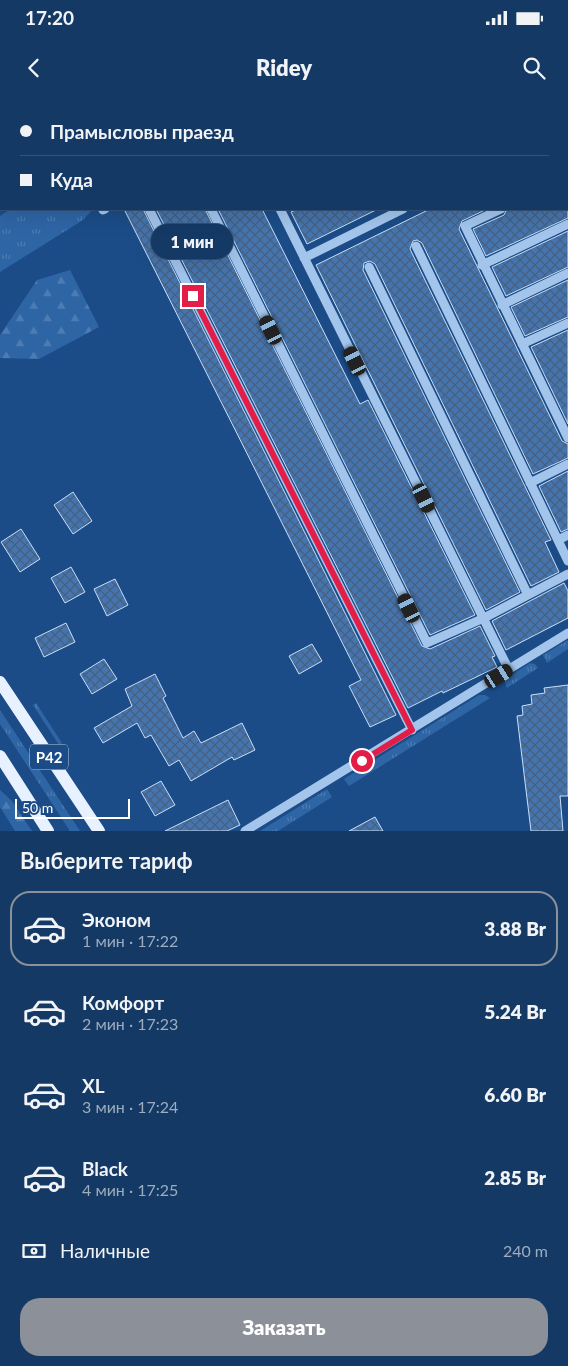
<!DOCTYPE html>
<html lang="ru">
<head>
<meta charset="utf-8">
<style>
	:root { --surface:#143965; --page:#1d406b; --text:#f1f3f6; --muted:#9dacbf; --line:#335379; --accent:#8c9099 }
	body { margin:0; font-family:Lato,sans-serif; background:var(--page); color:var(--text); height:100vh; display:flex; flex-direction:column; font-size:19px; white-space:nowrap }
	* { box-sizing:border-box; margin:0 }
	p { font-size:16px; color:var(--muted) }
	.icon { flex:none; width:28px; height:28px; fill:none; stroke:currentColor; stroke-width:2; stroke-linecap:round; stroke-linejoin:round }
	.map { position:relative; height:731px; overflow:hidden }
	.drawer { display:flex; flex-direction:column; background:var(--surface); flex:1 }
	.drawer>* { flex:none }
	.hud { position:absolute; left:0px; top:0px; width:569px; height:110px; box-shadow:0 5px 20px #0002,0 0 0 1px var(--line); display:grid; align-content:center; height:110px; padding:0 20px; background:var(--surface) }
	.scale { position:absolute; left:15px; bottom:12px; width:115px; box-sizing:border-box; padding-left:5px; border:2px solid #fff; border-top:0; font-size:14px; line-height:18px; white-space:nowrap; color:#fff; -webkit-text-stroke:4px #1b4c87; paint-order:stroke }
	.end { position:absolute; width:22px; height:22px; margin:-11px; border:6px solid #e11d48; background:#fff; box-shadow:0 0 0 2px #fff }
	.from { border-radius:50% }
	.bubble { position:absolute; height:35px; border-radius:18px; background:var(--surface); box-shadow:0 5px 20px #0002,0 0 0 1px var(--line); font-size:16px; font-weight:800; line-height:35px; text-align:center }
	.car { position:absolute; width:15px; height:30px; margin:-15px -8px; border-radius:6px; box-shadow:0 0 4px 1px #0007; background:linear-gradient(#222 24%,#8ab4d8 0 40%,#222 0 76%,#8ab4d8 0 86%,#222 0) }
	.hud b { display:flex; align-items:center; gap:18px; height:48px; font-size:19px }
	.hud b+b { border-top:1px solid var(--line) }
	.hud i { width:12px; height:12px; background:var(--text) }
	ul { padding:0; list-style:none }
	li { display:flex; align-items:center; gap:15px; height:75px; margin:0 10px 8px; padding:0 10px; border:2px solid transparent; border-radius:20px }
	li div { flex:1 }
	li b { display:block; font-size:19px }
	li em { font-style:normal; font-weight:800 }
	li.current { border-color:var(--accent) }
	li>.icon { width:45px; height:45px; stroke-width:1.5 }
	h2 { padding:0 20px; font-size:22px; line-height:60px }
	.pay { display:flex; align-items:center; gap:12px; height:55px; padding:0 20px; font-size:19px }
	.pay p { margin-inline-start:auto }
	.button { display:flex; gap:10px; margin-top:auto; padding:10px 20px }
	.button a { flex:1; height:58px; border-radius:20px; background:var(--accent); color:#fff; font-size:20px; font-weight:800; line-height:58px; text-align:center }
	.status { display:flex; justify-content:space-between; align-items:center; height:35px; padding:0 25px; background:var(--surface); direction:ltr }
	.status svg { height:14px; fill:currentColor }
	header { display:flex; justify-content:space-between; align-items:center; height:65px; padding:0 20px; background:var(--surface); font-size:22px; font-weight:800 }
	.map>svg:first-child { display:block }
</style>
</head>
<body>
<div class="status"><b>17:20</b><svg viewBox="0 0 49 12"><path d="M0 12V9h3v3zM5 12V6h3v6zM10 12V3h3v9zM15 12V0h3v12zM26 1h20v11H26zM47 4h2v5h-2z"/></svg></div>
<header><svg class="icon" aria-label="back" viewBox="0 0 24 24"><path d="M15 5l-7 7 7 7"/></svg>Ridey<svg class="icon" aria-label="search" viewBox="0 0 24 24"><circle cx="10" cy="10" r="6"/><path d="M15 15l6 6"/></svg></header>
<div class="map">
<svg width="568" height="731" viewBox="0 0 568 731">
	<defs>
		<pattern id="grass-tufts" width="24" height="20" patternUnits="userSpaceOnUse" patternTransform="scale(1.25)"><rect width="24" height="20" fill="#2e65a5"/><path d="M3 7l-1-3M5 7V3M7 7l1-3M15 17l-1-3M17 17v-4M19 17l1-3" fill="none" stroke="#4d7cb2"/></pattern>
		<pattern id="forest-firs" width="22" height="20" patternUnits="userSpaceOnUse" patternTransform="scale(1.25)"><rect width="22" height="20" fill="#2e65a5"/><path d="M5 1l3.5 6h-7zM16 11l3.5 6h-7z" fill="#4d7cb2"/></pattern>
		<pattern id="building-cross-hatch" width="8" height="8" patternUnits="userSpaceOnUse" patternTransform="scale(1.25)"><rect width="8" height="8" fill="#4475b0"/><path d="M0 0l8 8M0 8l8-8" fill="none" stroke="#48607e"/></pattern>
	</defs>
	<rect width="100%" height="100%" fill="#1b4c87"/>
	<path fill="url(#grass-tufts)" d="M11,109h82l-10,11 -83,52v-56z
		M568,540v9l-21,14 -4,-8z
		M530,563l5,1 3,4 -31,20 -3,-8z
		M479,595h6l5,3 -141,88 -5,-7z
		M36,603l26,40 -3,2 -26,-40z
		M0,610l80,121h-10l-70,-107z
		M327,689l5,8 -54,34h-18z"/>
	<path fill="url(#forest-firs)" d="M70,170l29,57 -60,32 -39,-1v-23l37,-55z
		M0,690l12,11 20,30h-17l-15,-24z"/>
	<path fill="url(#building-cross-hatch)" stroke="#c8dff9" d="M124,109h19l253,506 -26,12 -21,-41 12,-6z
		M156,109h49l217,437 8,3 50,-23 15,30 -3,1 5,10 -54,26 -1,-2 -34,17z
		M218,109h44l98,195 8,-4 107,215 -45,20z
		M298,109h80l-71,35 -16,-32z
		M430,109h57l-25,12 -3,8 103,212 6,3v14l-35,16 -111,-231 -5,-3 -4,1 -3,8 141,291 -6,2 14,30 -28,14 -156,-322 -5,-3 -6,2 -1,7 157,322 -34,18 -170,-345z
		M507,109h61v9l-82,38 -13,-27 31,-14z
		M568,131v36l-62,29 -14,-29z
		M568,180v37l-43,19 -14,-29z
		M568,230v94l-37,-77z
		M568,371v58l-7,3 -22,-46z
		M73,392l19,29 -19,13 -19,-29z
		M21,429l19,30 -20,13 -19,-30z
		M71,467l14,25 -20,11 -14,-25z
		M115,479l13,26 -21,11 -13,-27z
		M564,483l4,8v27l-62,32 -14,-29z
		M66,523l9,19 -31,15 -9,-19z
		M312,544l10,17 -23,13 -10,-18z
		M104,559l13,20 -25,15 -12,-20z
		M155,574l11,22 -3,2 20,40 11,-7 7,12 41,-20 13,27 -21,10 -2,-3 -41,24 -12,-21 -10,6 -18,-31 -6,3 -8,-15 -34,20 -9,-15 38,-22 -7,-17z
		M568,585v111h-8l3,35h-32l-14,-115 6,-1 -1,-9 10,-2 -1,-9 14,-2 -1,-5z
		M161,681l14,24 -20,11 -14,-24z
		M228,700l12,25 -13,6h-62z
		M375,717l8,14h-34z"/>
	<g fill="none" stroke-linecap="round" stroke-linejoin="round">
		<path stroke="#a3c5ec" stroke-width="9" d="M159,0l1,1
			M19,1l2,-1
			M198,1l2,-1
			M247,1l2,-1
			M375,1l3,-1
			M508,1l2,-1
			M0,54l1,1
			M149,109l263,521
			M211,109l216,434 57,-25 84,-44
			M280,109l229,461
			M501,109l-36,17 103,212
			M103,110l2,-1
			M416,146l152,315
			M304,158l99,-49
			M482,165l86,-41
			M369,167l159,328
			M502,205l66,-32
			M522,244l46,-21
			M530,383l38,-19
			M558,440l10,-5
			M245,731l323,-198"/>
		<path stroke="#e8f1ff" stroke-width="12" d="M144,1l1,-1
			M0,96l1,-1
			M0,582l99,149
			M0,656l48,75"/>
	</g>
	<g fill="none" stroke-linecap="round" stroke-linejoin="round">
		<path stroke="#e11d48" stroke-width="6" d="M193,196l219,434 -50,31"/>
	</g>
	<g text-anchor="middle" dominant-baseline="central" stroke-width="4.5" stroke-linejoin="round" paint-order="stroke">
		<rect fill="#1b4c87" stroke="#bbc9db" stroke-width="1" x="30" y="644.5" width="38" height="25" rx="4"/>
		<g font-size="15" font-weight="bold" fill="#fff">
			<text x="49" y="657">Р42</text>
		</g>
	</g>
</svg>
<div class="scale">50 m</div>
<i class="end from" style="left:362px;top:661px"></i>
<i class="end" style="left:193px;top:196px"></i>
<div class="bubble" style="left:151px;top:124px;width:82px">1 мин</div>
<i class="car" style="left:271px;top:230px;rotate:334deg"></i>
<i class="car" style="left:355px;top:261px;rotate:334deg"></i>
<i class="car" style="left:424px;top:398px;rotate:154deg"></i>
<i class="car" style="left:409px;top:508px;rotate:334deg"></i>
<i class="car" style="left:499px;top:576px;rotate:58deg"></i>
<div class="hud">
<b><i class="from"></i>Прамысловы праезд</b>
<b><i></i>Куда</b>
</div>
</div>
<section class="drawer">
<h2>Выберите тариф</h2>
<ul>
<li class="current"><svg class="icon" aria-label="car" viewBox="0 0 24 24"><path d="M5 17H2v-5l4-1 3-4h7l3 4 3 1v5h-3M9 17h6M6 11h13"/><circle cx="7" cy="17" r="2"/><circle cx="17" cy="17" r="2"/></svg><div><b>Эконом</b><p>1 мин · 17:22</p></div><em>3.88 Br</em></li>
<li><svg class="icon" aria-label="car" viewBox="0 0 24 24"><path d="M5 17H2v-5l4-1 3-4h7l3 4 3 1v5h-3M9 17h6M6 11h13"/><circle cx="7" cy="17" r="2"/><circle cx="17" cy="17" r="2"/></svg><div><b>Комфорт</b><p>2 мин · 17:23</p></div><em>5.24 Br</em></li>
<li><svg class="icon" aria-label="car" viewBox="0 0 24 24"><path d="M5 17H2v-5l4-1 3-4h7l3 4 3 1v5h-3M9 17h6M6 11h13"/><circle cx="7" cy="17" r="2"/><circle cx="17" cy="17" r="2"/></svg><div><b>XL</b><p>3 мин · 17:24</p></div><em>6.60 Br</em></li>
<li><svg class="icon" aria-label="car" viewBox="0 0 24 24"><path d="M5 17H2v-5l4-1 3-4h7l3 4 3 1v5h-3M9 17h6M6 11h13"/><circle cx="7" cy="17" r="2"/><circle cx="17" cy="17" r="2"/></svg><div><b>Black</b><p>4 мин · 17:25</p></div><em>2.85 Br</em></li>
</ul>
<div class="pay"><svg class="icon" aria-label="cash" viewBox="0 0 24 24"><path d="M3 7h18v10H3z"/><circle cx="12" cy="12" r="2"/></svg>Наличные<p>240 m</p></div>
<div class="button"><a>Заказать</a></div>
</section>
</body>
</html>
